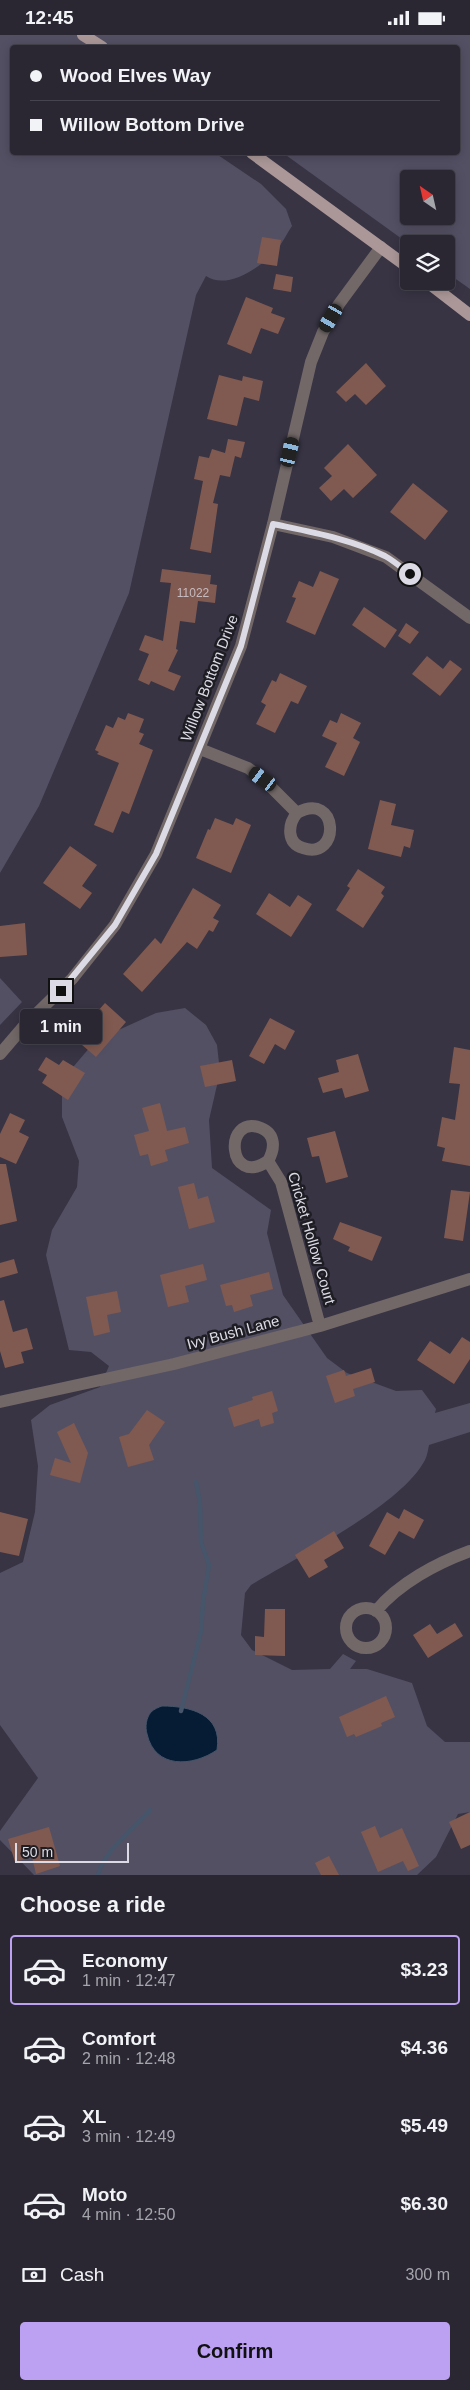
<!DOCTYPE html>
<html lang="en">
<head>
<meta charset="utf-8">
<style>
	:root { --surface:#2a2733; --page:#36333f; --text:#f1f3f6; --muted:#a5a5ac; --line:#46444e; --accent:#bca0f2 }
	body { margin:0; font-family:Helvetica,sans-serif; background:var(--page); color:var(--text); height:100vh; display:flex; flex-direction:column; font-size:19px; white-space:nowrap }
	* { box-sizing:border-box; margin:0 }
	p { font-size:16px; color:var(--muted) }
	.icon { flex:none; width:28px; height:28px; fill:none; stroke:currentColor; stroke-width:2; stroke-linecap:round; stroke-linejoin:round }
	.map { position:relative; height:1840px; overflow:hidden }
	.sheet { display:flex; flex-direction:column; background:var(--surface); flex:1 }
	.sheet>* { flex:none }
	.banner { position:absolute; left:10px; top:10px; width:450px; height:110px; border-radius:5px; box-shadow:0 2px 12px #0003,0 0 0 1px var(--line); display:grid; align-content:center; height:110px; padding:0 20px; background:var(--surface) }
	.needle { width:32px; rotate:326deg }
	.fabs { position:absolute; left:400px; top:135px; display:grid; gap:10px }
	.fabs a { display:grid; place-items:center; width:55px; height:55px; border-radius:5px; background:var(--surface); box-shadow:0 2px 12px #0003,0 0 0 1px var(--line); font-size:25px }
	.scale { position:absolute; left:15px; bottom:12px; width:114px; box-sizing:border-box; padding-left:5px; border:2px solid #dcdbe5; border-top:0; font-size:14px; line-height:18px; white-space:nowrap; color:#dcdbe5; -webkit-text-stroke:4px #1f1d24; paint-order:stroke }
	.end { position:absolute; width:22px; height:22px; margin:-11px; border:6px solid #dcdbe5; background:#111; box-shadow:0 0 0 2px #111 }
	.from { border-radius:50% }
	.bubble { position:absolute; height:35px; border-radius:5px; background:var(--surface); box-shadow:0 2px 12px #0003,0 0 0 1px var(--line); font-size:16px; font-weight:700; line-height:35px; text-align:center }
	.car { position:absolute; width:15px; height:30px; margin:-15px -8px; border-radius:6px; box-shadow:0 0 4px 1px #0007; background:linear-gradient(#222 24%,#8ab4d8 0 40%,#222 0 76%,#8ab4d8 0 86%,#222 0) }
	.banner b { display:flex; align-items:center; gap:18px; height:48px; font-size:19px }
	.banner b+b { border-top:1px solid var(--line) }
	.banner i { width:12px; height:12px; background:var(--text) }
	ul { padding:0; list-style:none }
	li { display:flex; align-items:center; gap:15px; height:70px; margin:0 10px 8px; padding:0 10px; border:2px solid transparent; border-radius:5px }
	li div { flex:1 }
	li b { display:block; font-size:19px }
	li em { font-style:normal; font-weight:700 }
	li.current { border-color:var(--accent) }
	li>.icon { width:45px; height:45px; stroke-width:1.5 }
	h2 { padding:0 20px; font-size:22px; line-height:60px }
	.pay { display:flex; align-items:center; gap:12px; height:55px; padding:0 20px; font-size:19px }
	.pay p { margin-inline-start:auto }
	.primary-button { display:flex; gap:10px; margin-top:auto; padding:10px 20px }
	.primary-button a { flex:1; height:58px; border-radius:5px; background:var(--accent); color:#111; font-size:20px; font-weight:700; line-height:58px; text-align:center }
	.status { display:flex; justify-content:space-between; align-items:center; height:35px; padding:0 25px; background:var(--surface); direction:ltr }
	.status svg { height:14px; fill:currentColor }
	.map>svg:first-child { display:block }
</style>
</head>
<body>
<div class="status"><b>12:45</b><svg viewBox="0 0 49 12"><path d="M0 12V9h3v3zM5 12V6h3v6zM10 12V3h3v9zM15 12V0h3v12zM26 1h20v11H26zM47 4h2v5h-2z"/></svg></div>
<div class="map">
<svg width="470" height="1840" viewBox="0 0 470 1840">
	<rect width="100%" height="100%" fill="#383444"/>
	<path fill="#545064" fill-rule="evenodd" d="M0,0h470v254l-24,-17v-28h-37l-126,-91h175v-106h-446v106h203l46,31 25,25 6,17c-6,9 -12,22 -20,29 -15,14 -46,35 -66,21l-10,19 -67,298 -90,213 -39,67zM409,144h37v37h-37z
		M0,943l22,24 -22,23z
		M185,973l21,17 11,20 3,27 -11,48 3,48 59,42 -4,23 16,62 44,63 20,15 49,18 26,-1 14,19 -1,4 35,-10v29l-41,13c-1,5 -2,11 -4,15 -24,46 -128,97 -174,125l-6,8 -4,42 11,15 40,20 38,-1 13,-15 13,7 -6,8h17l45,14 15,43 18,16h25v70l-12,2 -22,43 -19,18h-383l-34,-35v-9l38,-53 -38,-53v-152l23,-11 12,-50 3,-46 -7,-46 19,-15 50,-18 9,-21 -18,-14 -22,-2 -23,-95 6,-25 25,-43 2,-26 -17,-44v-28l12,-23 17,-20 21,-13 44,-20z"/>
	<path fill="#061c34" stroke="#465569" d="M162,1671c28,0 61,8 55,44 -25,17 -62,19 -70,-16 -2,-7 -1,-16 4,-22 3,-3 8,-5 11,-6z"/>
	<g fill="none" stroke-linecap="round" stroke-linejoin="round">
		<path stroke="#465569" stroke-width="4.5" d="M181,1676l20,-79 2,-30 6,-37 -8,-23 -1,-40 -4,-20
			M98,1840c5,-23 36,-47 52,-65"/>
	</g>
	<path fill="#805a50" d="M262,202l19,3 -4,26 -20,-3z
		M276,239l17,3 -2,15 -18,-3z
		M246,262l27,11 -2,5 14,5 -7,16 -17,-6 -10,26 -24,-10z
		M366,328l20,23 -20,19 -11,-11 -9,8 -10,-10z
		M219,340l23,6 1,-5 20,5 -4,20 -15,-4 -7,29 -30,-7z
		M228,404l17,3 -4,16 -6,-2 -5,21 -10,-2 -7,28 5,1 -7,49 -21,-4 13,-68 -9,-2 5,-23 10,2 3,-9 13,4z
		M348,409l29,31 -24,23 -9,-9 -13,12 -12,-13 13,-12 -8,-8z
		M413,448l35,28 -23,29 -35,-28z
		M162,534l49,6 -1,9 7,1 -2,18 -17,-2 -3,22 -15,-2 -4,28 2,1 -10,21 13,5 -7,15 -23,-10 -2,4 -11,-5 11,-26 -10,-4 6,-15 18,6 8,-58 -11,-1z
		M320,536l19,8 -24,56 -29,-13 10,-24 -4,-1 7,-16 14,6z
		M364,572l33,23 -12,18 -33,-23z
		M406,588l13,9 -9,12 -12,-8z
		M427,621l16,13 7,-9 12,9 -22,27 -28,-22z
		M280,638l27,13 -9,18 -7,-3 -16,32 -19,-9 10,-19 -5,-3 11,-22 4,2z
		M128,678l16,6 -5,13 5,2 -5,10 14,6 -24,64 -7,-3 -9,22 -19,-8 25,-62 -22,-9 2,-2 -4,-2 11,-25 7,3 5,-11 7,3z
		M341,678l20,10 -8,15 7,4 -16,34 -19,-9 12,-24 -15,-7 8,-16 7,3z
		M380,765l16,4 -5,21 23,5 -4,18 -6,-2 -3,11 -33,-8z
		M215,783l18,7 3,-7 15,7 -20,48 -35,-15 12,-29 2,1z
		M70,811l27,19 -15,21 10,7 -12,16 -37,-26z
		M358,834l27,18 -4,6 3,3 -21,32 -27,-18 14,-22 -3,-2z
		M193,853l28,17 -8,13 6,3 -6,11 -4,-2 -12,19 -10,-7 -45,50 -19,-18 32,-36 6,6z
		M269,858l21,14 8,-12 14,9 -21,33 -35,-23z
		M25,888l2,32 -27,2v-31z
		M105,968l21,19 -30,35 -22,-19z
		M270,983l25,13 -10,19 -10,-6 -11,20 -15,-8z
		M454,1012l16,3v116l-28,-5 3,-13 -8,-2 5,-29 13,3 5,-36 -11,-1z
		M358,1019l11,37 -24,7 -3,-10 -19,5 -5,-15 21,-6 -3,-12z
		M46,1022l13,8 4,-5 22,13 -17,27 -26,-17 5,-8 -9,-5z
		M232,1025l4,21 -31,6 -5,-21z
		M160,1068l7,28 18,-4 4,16 -24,7 3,11 -17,5 -3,-12 -8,2 -6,-21 15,-4 -7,-23z
		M10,1078l15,7 -6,12 10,5 -13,27 -16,-7v-23z
		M335,1096l13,46 -22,6 -7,-27 -7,1 -5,-19z
		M0,1129h6l11,57 -17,4z
		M194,1148l4,16 10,-3 7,26 -26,7 -11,-42z
		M451,1155l19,2 -7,49 -19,-3z
		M340,1187l42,15 -10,24 -24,-10 2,-4 -17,-8z
		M14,1224l4,14 -18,5v-15z
		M203,1229l4,16 -22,6 4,16 -21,5 -8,-32z
		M269,1237l4,17 -23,6 3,11 -19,6 -2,-7 -6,1 -6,-21z
		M117,1256l4,21 -14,3 3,17 -16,4 -8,-39z
		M4,1265l9,32 14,-4 6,21 -12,3 3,11 -19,5 -5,-17v-50z
		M462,1302l8,5v17l-16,25 -37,-24 13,-19 20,13z
		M371,1333l4,14 -22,7 2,7 -20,7 -9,-27 18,-6 2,6z
		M272,1356l6,20 -6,2 2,10 -13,4 -2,-8 -25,8 -6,-19 25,-8 -1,-3z
		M147,1375l18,12 -16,23 5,15 -26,7 -9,-30 10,-3z
		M74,1388l14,30 -8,30 -30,-8 5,-17 16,5 -14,-31z
		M404,1474l20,11 -10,19 -15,-8 -14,24 -16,-9 18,-34 12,7z
		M0,1477l28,7 -9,37 -19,-4z
		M334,1496l10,17 -20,12 4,7 -19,11 -14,-23z
		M265,1574h20v47l-30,-1v-19l9,1z
		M455,1588l8,13 -35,22 -15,-23 17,-11 7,10z
		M386,1661l9,21 -14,6 1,3 -26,11 -2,-3 -7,3 -8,-20z
		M470,1777v33l-9,4 -12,-27z
		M375,1791l5,12 22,-10 17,38 -11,5 -5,-10 -25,11 -17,-40z
		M49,1792l11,39 -24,8 -4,-17 -17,5 -7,-23z
		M329,1821l10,19h-18l-6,-12z"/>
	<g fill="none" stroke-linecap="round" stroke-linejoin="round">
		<path stroke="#726868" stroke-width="12" d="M273,489l60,13 53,20 84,61
			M200,714l48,19 15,11 34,34c-9,11 -11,30 6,35 38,13 36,-58 -6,-35
			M0,1019l24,-28 48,-47 43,-54 41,-71 85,-208 32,-122 38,-162 12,-30 16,-28 42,-57
			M268,1126c-41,28 -45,-48 -7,-33 15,6 14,21 7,33l13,21 39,144
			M0,1367l174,-38 146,-38 150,-47
			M346 1593a20 20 0 1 1 40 0a20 20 0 1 1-40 0Z
			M376,1576c23,-28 61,-48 94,-60"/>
		<path stroke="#ab9798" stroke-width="12" d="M83,0l19,12
			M252,118l157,115
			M426,246l44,34"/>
	</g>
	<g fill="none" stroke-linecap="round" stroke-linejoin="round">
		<path stroke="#dcdbe5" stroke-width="6" d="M61,956l54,-66 41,-71 85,-208 32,-122c38,8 78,15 112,32 9,5 17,12 25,18"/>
	</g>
	<g text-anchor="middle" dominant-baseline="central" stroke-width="5" stroke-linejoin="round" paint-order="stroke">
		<g font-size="12" fill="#c5bbc0">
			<text x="193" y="558">11022</text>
		</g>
		<g font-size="15" fill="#dcdbe5" stroke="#1f1d24">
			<text transform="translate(209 643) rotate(-69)">Willow Bottom Drive</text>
			<text transform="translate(312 1203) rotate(74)">Cricket Hollow Court</text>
			<text transform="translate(233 1297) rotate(-15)">Ivy Bush Lane</text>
		</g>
	</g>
</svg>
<div class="fabs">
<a><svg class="needle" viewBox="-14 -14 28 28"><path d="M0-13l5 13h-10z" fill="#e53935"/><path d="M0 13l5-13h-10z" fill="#a5a5ac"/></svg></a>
<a><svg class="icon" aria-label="layers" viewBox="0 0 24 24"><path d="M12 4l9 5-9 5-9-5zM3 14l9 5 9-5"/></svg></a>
</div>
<div class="scale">50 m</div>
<i class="end from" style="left:410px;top:539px"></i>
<i class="end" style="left:61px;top:956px"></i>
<div class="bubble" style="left:20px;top:974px;width:82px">1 min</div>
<i class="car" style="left:331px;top:283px;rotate:210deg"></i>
<i class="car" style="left:290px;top:417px;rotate:13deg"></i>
<i class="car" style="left:263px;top:744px;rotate:306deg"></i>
<div class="banner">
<b><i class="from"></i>Wood Elves Way</b>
<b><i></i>Willow Bottom Drive</b>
</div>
</div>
<section class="sheet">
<h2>Choose a ride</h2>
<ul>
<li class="current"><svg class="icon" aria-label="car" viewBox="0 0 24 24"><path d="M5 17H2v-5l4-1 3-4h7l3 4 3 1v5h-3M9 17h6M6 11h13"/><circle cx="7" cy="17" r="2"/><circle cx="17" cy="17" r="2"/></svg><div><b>Economy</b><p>1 min · 12:47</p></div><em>$3.23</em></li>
<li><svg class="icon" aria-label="car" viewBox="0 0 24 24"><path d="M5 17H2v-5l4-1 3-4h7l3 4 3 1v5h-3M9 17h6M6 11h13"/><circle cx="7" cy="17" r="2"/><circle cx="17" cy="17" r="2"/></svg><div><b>Comfort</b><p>2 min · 12:48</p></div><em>$4.36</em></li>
<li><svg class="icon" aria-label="car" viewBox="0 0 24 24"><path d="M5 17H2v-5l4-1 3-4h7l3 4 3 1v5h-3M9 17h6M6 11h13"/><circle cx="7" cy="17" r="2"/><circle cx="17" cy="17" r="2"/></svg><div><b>XL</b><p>3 min · 12:49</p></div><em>$5.49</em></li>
<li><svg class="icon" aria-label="car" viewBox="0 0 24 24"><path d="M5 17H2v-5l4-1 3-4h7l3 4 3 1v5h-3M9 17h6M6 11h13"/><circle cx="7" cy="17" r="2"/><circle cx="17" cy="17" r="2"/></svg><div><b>Moto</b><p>4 min · 12:50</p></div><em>$6.30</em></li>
</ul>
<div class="pay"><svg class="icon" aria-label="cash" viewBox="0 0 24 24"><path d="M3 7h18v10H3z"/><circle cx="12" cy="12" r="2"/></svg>Cash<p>300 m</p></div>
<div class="primary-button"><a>Confirm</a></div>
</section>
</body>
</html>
